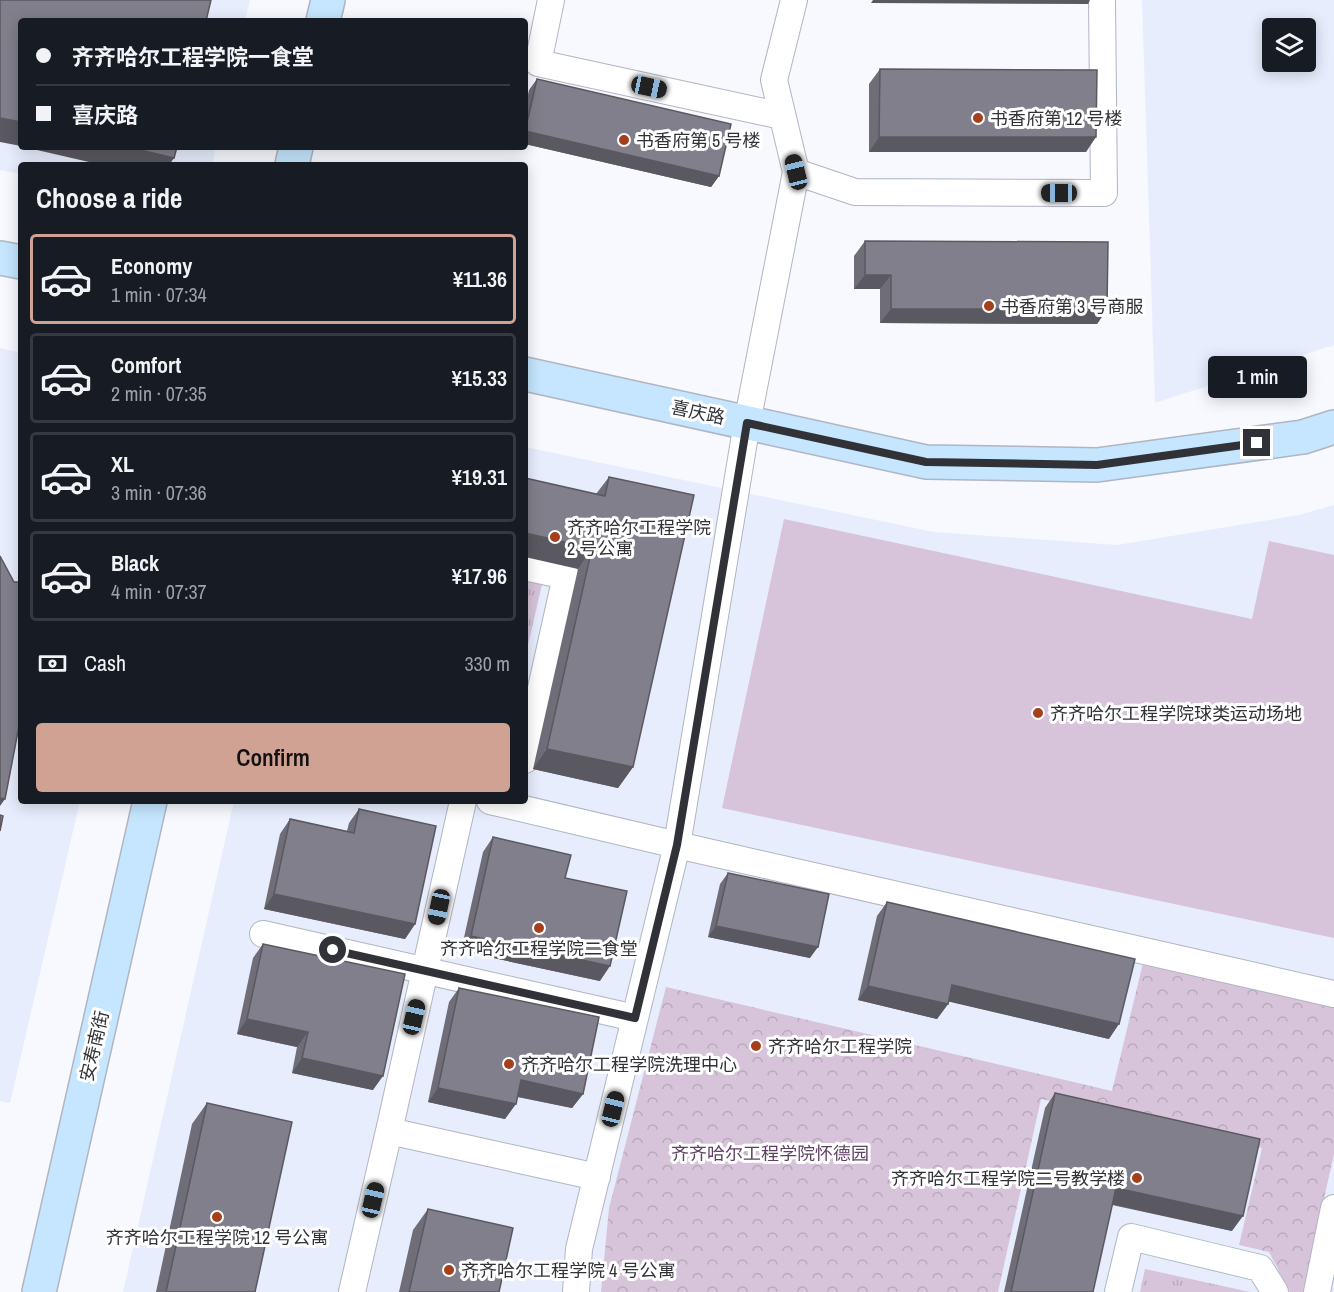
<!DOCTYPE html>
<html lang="en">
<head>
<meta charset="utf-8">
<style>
	:root { --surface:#171b24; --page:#242831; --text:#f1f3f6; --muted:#9ea1a6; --line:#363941; --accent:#cfa294 }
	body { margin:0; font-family:"Archivo Narrow","Noto Sans SC",sans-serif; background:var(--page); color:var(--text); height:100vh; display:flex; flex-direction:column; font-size:22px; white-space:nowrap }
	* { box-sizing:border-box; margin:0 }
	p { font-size:20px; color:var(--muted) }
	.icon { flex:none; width:33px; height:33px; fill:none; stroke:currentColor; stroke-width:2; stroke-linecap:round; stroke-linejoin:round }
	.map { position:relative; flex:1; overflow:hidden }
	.details { position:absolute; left:18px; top:162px; width:510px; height:642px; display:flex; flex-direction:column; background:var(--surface); border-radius:6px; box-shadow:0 3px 15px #0003 }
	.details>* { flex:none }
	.banner { position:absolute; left:18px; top:18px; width:510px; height:132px; border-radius:6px; box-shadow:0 3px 15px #0003; display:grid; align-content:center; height:132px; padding:0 18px; background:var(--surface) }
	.controls { position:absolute; left:1262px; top:18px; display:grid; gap:12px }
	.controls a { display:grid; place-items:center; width:54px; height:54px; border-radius:6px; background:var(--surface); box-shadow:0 3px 15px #0003; font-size:30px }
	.end { position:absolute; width:27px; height:27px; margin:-14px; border:8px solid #313237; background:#fff; box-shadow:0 0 0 3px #fff }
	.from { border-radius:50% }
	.bubble { position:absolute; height:42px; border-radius:6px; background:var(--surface); box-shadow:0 3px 15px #0003; font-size:20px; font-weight:600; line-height:42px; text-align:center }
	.car { position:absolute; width:18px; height:36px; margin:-18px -9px; border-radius:8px; box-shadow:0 0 4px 2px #0007; background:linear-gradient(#222 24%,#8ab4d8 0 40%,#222 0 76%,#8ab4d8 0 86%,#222 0) }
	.banner b { display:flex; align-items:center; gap:21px; height:57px; font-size:22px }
	.banner b+b { border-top:2px solid var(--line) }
	.banner i { width:15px; height:15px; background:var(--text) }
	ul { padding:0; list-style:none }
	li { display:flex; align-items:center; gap:18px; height:90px; margin:0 12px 9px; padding:0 6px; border:3px solid var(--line); border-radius:6px }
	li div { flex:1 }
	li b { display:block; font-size:22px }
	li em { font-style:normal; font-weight:600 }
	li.active { border-color:var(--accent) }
	li>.icon { width:54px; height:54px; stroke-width:1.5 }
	h2 { padding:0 18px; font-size:27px; line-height:72px }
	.pay { display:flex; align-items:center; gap:15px; height:66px; padding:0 18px; font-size:22px }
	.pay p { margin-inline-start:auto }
	.primary-button { display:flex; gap:12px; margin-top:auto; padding:12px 18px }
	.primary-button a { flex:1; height:69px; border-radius:6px; background:var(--accent); color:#111; font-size:24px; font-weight:600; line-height:69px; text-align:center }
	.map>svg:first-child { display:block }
</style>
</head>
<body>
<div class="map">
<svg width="1334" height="1292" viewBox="0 0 1334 1292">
	<defs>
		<pattern id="grass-tufts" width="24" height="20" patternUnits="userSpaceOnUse" patternTransform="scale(1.5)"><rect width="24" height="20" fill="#d7c4da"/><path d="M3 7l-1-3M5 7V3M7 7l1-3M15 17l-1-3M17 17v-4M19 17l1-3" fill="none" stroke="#b9a9bc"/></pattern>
		<pattern id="park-crowns" width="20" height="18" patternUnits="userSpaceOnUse" patternTransform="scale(1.5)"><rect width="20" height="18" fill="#d7c4da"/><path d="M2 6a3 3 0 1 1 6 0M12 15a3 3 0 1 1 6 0" fill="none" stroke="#b9a9bc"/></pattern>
	</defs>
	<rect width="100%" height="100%" fill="#f7f9fe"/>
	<path fill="#e7edfd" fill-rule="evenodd" d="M0,0h250l-5,21h-224v126h195l-4,18h-191v9l-21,-4z
		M1142,0h192v345l-179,58zM1305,28v34h-33v-34z
		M0,348l21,5v448h59l-70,302 -10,-2z
		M525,447l409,85 183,13 182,-30 35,-10v787h-1211l111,-491h291z"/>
	<path fill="url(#grass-tufts)" d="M525,575l18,5 -18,78z
		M1145,1269l105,23h-110z"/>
	<path fill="url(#park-crowns)" d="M1143,963l191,44v147l-31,138h-13l-21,-40 -30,-7 23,-97 -221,-49 -43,193h-397l8,-84 57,-221 446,104z"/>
	<path fill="#d7c4da" d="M784,519l468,100 17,-78 65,14v383l-612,-130z"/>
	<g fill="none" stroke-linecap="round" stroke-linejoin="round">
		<defs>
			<path id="street" d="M551,0l-13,63 244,53
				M796,172l59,20 249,1 -2,-193
				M525,567l41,9 -41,184
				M463,801l-74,330 208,46
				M490,801l187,44 70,-422 49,-251 -22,-92 20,-80
				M263,934l372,84
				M352,1292l37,-161
				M576,1292l3,-43 98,-404 657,149
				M1118,1292l13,-55 129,31 15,24
				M1317,1292l17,-84"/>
			<path id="secondary" d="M323,21l5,-21
				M292,165l4,-18
				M0,258l21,4
				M525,374l401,88 171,3 206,-28 31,-10
				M39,1292l111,-491"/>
		</defs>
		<use href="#street" stroke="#b0b5c2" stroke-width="28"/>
		<use href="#secondary" stroke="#b0b5c2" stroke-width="36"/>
		<use href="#street" stroke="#fff" stroke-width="26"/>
		<use href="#secondary" stroke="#c5e6fe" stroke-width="33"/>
	</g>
	<path fill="#6f6d78" d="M880,69l206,83h-217v-68z
		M537,79l182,97 -8,11 -186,-43v-36l4,-18z
		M865,241l242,68 -10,15 -217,-1v-34h-26v-33z
		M609,477l24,290 -15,21 -85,-19 45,-200 18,-75z
		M359,809l56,115 -10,15 -141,-30 16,-75 10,-15 57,12 2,-8z
		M493,837l72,41 35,103 -139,-30 22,-99z
		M728,873l82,85 -102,-21 12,-53z
		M887,902l222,137 -161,-38v3l-11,15 -79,-19 19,-84z
		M263,944l110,146 -81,-17 5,-26 -60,-13 16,-76z
		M459,988l124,106 -11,14 -55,-11 -12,22 -77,-17 21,-100z
		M1055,1093l177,138 -120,-26 -19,87h-89l41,-184z
		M207,1103l48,189h-99l36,-168z
		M428,1209l71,83h-100l14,-62z"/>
	<path fill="#5a5961" d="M873,0h217l-2,4 -217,-1z
		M0,118l21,4v24l-21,-4z
		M525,131l194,45 -8,11 -186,-43z
		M879,137h217l-10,15h-217z
		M24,147h104l46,11 -5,7h-67z
		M865,275h26l-11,14h-26z
		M891,309h216l-10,15 -217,-1z
		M525,533l67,15 -14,21 -53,-12z
		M547,749l86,18 -15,21 -85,-19z
		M0,798l5,1 -5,7z
		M274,894l141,30 -10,15 -141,-30z
		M716,926l102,21 -8,11 -102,-21z
		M471,936l139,30 -10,15 -139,-30z
		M952,985l167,39 -10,15 -167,-39z
		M868,986l80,18 -11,15 -79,-19z
		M247,1019l61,13 -11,15 -60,-13z
		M302,1058l81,18 -10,14 -81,-17z
		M521,1080l62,14 -11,14 -62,-13z
		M438,1088l78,16 -11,15 -77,-17z
		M1116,1188l127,28 -11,15 -126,-28z"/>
	<path fill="#817f8b" stroke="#5a5961" stroke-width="1.5" d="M0,0h211l-5,21h-185v101l-21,-4z
		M880,69l217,1 -1,67h-217z
		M537,79l194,45 -12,52 -194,-45z
		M128,147h49l-3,11z
		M865,241l243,1 -1,67h-216v-34h-26z
		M609,477l85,18 -61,272 -86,-18 45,-201 -67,-15v-55l80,18z
		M0,556l14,26h7v134l-16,83 -5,-1z
		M359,809l77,17 -21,98 -141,-30 16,-75 64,14z
		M0,815l3,1 -3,15z
		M493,837l78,18 -6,23 62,13 -17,75 -139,-30z
		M728,873l101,21 -11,53 -102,-21z
		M887,902l248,57 -16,65 -167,-39 -4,19 -80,-18z
		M263,944l142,30 -22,102 -81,-18 6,-26 -61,-13z
		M459,988l140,29 -16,77 -62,-14 -5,24 -78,-16z
		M1055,1093l205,46 -17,77 -127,-28 -23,104h-82z
		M207,1103l85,19 -37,170h-89z
		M428,1209l85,19 -14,64h-90z"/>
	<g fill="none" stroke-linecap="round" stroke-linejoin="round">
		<path stroke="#313237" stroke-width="8" d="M333,950l302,68 42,-173 70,-422 179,39 171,3 160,-22"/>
	</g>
	<g fill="#a63f1c" stroke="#fff" stroke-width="2">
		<circle cx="978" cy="118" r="6"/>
		<circle cx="624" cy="140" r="6"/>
		<circle cx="989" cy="306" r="6"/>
		<circle cx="555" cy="537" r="6"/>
		<circle cx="1038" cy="713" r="6"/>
		<circle cx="539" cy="928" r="6"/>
		<circle cx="756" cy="1046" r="6"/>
		<circle cx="509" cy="1064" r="6"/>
		<circle cx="1137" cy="1178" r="6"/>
		<circle cx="217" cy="1217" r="6"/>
		<circle cx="449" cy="1270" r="6"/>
	</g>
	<g text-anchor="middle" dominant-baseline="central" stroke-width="6" stroke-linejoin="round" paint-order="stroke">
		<g font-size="18" fill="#313237" stroke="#fff" text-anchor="start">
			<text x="990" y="118">书香府第 12 号楼</text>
			<text x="636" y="140">书香府第 5 号楼</text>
			<text x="1001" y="306">书香府第 3 号商服</text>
			<text x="567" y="527">齐齐哈尔工程学院<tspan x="567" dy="21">2 号公寓</tspan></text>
			<text x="1050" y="713">齐齐哈尔工程学院球类运动场地</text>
			<text x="539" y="948" text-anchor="middle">齐齐哈尔工程学院二食堂</text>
			<text x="768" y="1046">齐齐哈尔工程学院</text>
			<text x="521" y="1064">齐齐哈尔工程学院洗理中心</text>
			<text x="1125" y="1178" text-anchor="end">齐齐哈尔工程学院二号教学楼</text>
			<text x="217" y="1237" text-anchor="middle">齐齐哈尔工程学院 12 号公寓</text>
			<text x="461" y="1270">齐齐哈尔工程学院 4 号公寓</text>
		</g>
		<g font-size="18" fill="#313237" stroke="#fff">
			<text transform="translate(698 412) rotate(12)">喜庆路</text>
			<text transform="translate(94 1046) rotate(-77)">安寿南街</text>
		</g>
		<g font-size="18" fill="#5f3f64" stroke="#fff">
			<text x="770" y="1153">齐齐哈尔工程学院怀德园</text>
		</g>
	</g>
</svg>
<div class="controls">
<a><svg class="icon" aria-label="layers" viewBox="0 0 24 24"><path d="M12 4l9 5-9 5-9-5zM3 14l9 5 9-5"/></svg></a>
</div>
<i class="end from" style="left:333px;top:950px"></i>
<i class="end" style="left:1257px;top:443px"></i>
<div class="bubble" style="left:1208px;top:356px;width:99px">1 min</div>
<i class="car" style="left:649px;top:87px;rotate:102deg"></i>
<i class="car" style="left:796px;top:172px;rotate:346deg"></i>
<i class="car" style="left:1059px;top:193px;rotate:270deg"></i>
<i class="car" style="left:439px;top:907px;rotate:192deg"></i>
<i class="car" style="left:414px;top:1017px;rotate:13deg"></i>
<i class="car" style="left:613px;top:1109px;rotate:14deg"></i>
<i class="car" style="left:373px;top:1200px;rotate:13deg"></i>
<div class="banner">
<b><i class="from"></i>齐齐哈尔工程学院一食堂</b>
<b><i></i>喜庆路</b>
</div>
<section class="details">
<h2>Choose a ride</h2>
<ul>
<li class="active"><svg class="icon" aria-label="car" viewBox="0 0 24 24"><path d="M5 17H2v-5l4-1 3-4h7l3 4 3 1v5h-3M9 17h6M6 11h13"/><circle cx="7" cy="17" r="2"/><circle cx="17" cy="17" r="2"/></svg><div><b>Economy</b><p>1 min · 07:34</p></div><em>¥11.36</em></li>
<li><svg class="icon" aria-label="car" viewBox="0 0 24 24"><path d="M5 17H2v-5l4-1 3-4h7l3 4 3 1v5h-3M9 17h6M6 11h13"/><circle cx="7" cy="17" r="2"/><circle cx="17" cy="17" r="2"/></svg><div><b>Comfort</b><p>2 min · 07:35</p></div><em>¥15.33</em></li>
<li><svg class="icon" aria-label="car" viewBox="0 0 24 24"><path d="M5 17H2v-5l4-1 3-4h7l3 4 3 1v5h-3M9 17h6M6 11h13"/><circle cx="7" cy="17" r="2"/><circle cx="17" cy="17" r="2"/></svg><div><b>XL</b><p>3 min · 07:36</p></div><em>¥19.31</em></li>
<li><svg class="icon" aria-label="car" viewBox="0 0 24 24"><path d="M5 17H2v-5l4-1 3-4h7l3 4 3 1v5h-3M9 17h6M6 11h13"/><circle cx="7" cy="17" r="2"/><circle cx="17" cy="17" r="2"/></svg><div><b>Black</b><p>4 min · 07:37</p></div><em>¥17.96</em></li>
</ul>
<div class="pay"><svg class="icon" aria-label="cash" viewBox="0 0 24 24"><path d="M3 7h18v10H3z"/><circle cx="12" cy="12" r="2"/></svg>Cash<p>330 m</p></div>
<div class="primary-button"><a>Confirm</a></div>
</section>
</div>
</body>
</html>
